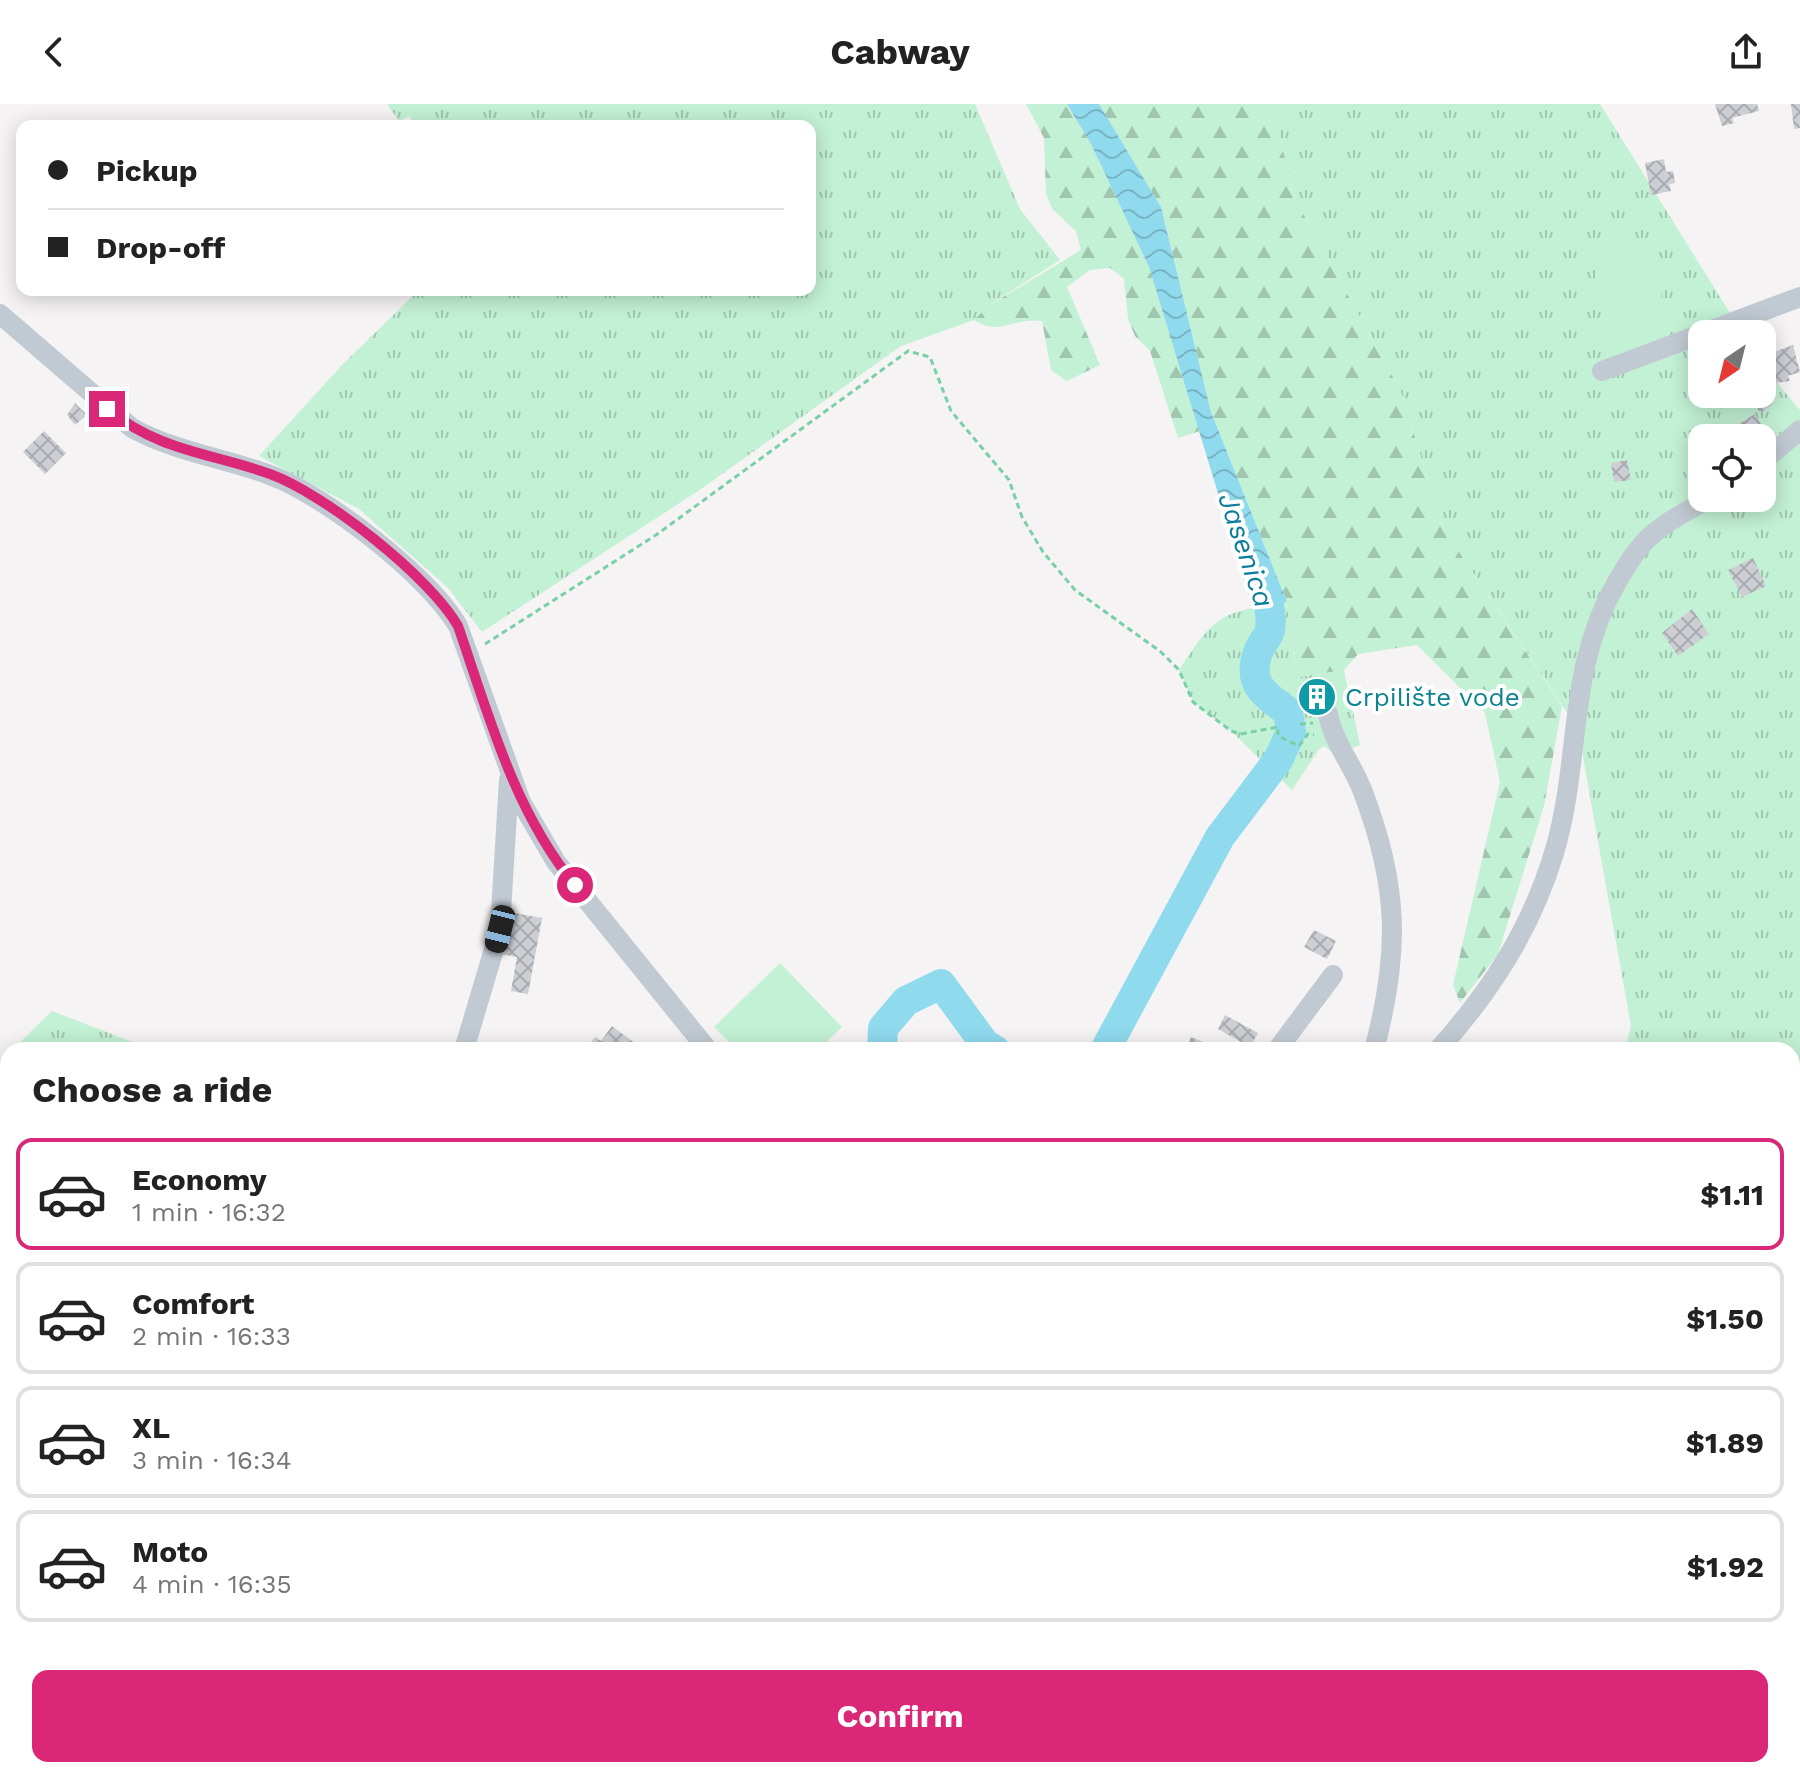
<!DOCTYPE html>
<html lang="en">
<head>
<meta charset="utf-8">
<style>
	:root { --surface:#fff; --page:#f2f2f2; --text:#222; --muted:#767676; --line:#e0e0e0; --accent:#db2777 }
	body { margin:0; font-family:"Work Sans",sans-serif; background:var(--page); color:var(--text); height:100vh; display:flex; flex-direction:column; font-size:30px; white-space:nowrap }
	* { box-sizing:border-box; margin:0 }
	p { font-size:26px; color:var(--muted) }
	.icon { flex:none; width:44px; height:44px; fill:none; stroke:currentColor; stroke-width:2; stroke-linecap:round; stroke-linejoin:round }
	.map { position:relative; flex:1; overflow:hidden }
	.sheet { position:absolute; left:0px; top:938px; width:1800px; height:736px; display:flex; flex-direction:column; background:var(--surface); border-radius:24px 24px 0 0; box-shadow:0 4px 20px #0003 }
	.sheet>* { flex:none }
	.hud { position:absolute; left:16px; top:16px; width:800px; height:176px; border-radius:16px; box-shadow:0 4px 20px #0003; display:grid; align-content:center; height:176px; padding:0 32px; background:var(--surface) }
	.needle { width:52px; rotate:215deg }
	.buttons { position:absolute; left:1688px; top:216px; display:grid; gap:16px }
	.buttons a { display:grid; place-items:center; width:88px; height:88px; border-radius:16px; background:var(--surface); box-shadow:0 4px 20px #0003; font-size:40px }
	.end { position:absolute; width:36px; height:36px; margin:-18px; border:10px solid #db2777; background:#fff; box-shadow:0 0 0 4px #fff }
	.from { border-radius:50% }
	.car { position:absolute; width:24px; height:48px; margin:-24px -12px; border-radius:10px; box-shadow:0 0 6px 2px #0007; background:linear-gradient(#222 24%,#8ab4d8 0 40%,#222 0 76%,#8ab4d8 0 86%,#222 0) }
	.hud b { display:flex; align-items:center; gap:28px; height:76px; font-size:30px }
	.hud b+b { border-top:2px solid var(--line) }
	.hud i { width:20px; height:20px; background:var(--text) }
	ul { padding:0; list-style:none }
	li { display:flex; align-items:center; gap:24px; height:112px; margin:0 16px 12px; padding:0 16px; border:4px solid var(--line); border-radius:16px }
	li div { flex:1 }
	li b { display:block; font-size:30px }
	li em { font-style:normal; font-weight:700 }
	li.selected { border-color:var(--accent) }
	li>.icon { width:72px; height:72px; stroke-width:1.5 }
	h2 { padding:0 32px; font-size:36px; line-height:96px }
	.cta { display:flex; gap:16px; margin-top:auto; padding:16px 32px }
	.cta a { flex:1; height:92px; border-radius:16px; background:var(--accent); color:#fff; font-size:32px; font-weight:700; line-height:92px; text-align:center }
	header { display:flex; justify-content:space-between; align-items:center; height:104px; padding:0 32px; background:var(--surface); font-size:36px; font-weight:700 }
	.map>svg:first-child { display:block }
</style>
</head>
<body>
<header><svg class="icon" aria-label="back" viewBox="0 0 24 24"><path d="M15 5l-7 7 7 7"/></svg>Cabway<svg class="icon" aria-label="share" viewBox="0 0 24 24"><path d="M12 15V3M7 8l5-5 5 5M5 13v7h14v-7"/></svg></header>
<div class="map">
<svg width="1800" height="1674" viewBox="0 0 1800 1674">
	<defs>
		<pattern id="grass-tufts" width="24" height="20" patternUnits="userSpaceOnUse" patternTransform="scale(2)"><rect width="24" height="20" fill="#c3f1d5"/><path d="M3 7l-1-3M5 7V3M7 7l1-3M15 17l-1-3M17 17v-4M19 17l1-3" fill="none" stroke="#a0c6b0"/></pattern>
		<pattern id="forest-firs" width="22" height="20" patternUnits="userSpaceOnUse" patternTransform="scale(2)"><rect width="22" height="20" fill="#c3f1d5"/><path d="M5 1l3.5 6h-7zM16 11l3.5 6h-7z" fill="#a0c6b0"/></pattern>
		<pattern id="water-waves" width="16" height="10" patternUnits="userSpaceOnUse" patternTransform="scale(2)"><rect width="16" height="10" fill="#90daee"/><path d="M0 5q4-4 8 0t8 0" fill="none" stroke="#78b4c4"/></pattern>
		<pattern id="building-cross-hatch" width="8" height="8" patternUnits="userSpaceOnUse" patternTransform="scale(2)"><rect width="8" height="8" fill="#cdcfd5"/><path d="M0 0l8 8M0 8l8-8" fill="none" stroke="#a8abb0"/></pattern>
	</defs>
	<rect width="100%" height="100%" fill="#f5f3f3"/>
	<path fill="url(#grass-tufts)" fill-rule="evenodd" d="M387,0h588l45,105 40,51 -72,46 -14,14 -73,26 -200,143 -219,143 -34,-44 -89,-79 -100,-53 84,-92 76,-74h391v-164h-393l-8,-10 -10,5z
		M1273,0h327l143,230h-41v60h60v-29l38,45v1368h-33l-11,-8h36v-720h-167l6,-24 -53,-297 -135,-201 -42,-136 -108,-197zM1702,334h60v60h-60z
		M1287,498l11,75 46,-7 16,75 -25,11 -10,-10 -5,2 -28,42 -61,-59 -38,-29 -14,-32c38,-58 42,-57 108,-68z
		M52,907l101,39h-141z
		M8,950v716h463l-5,8h-466v-710z
		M823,1666h263l6,8h-274z"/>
	<path fill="url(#forest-firs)" d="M1026,0h41l24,40 58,123 51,164 -22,7 -28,-87 -15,-15 -7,-17 -4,-40 -14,-11 -20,2 -23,17 33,78 -33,16 -16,-11 -9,-49c-28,-4 -43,16 -68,-1l14,-14 93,-56 -5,-19 -23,-21 -7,-16 -2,-56z
		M1099,0h174l20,91 108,197 42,136 119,178 -18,100 -46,148 -38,49 -7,-18 47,-203 -15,-69 -68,-68 -59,9 -14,16 -46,7 -11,-75 -76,-190 -50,-205z"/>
	<path fill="#c3f1d5" d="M1652,133l17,105 -60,10 -18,-105z
		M780,859l62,64 -24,23h-81l-23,-23z"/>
	<path fill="url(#water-waves)" d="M1067,0h32l62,103 50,205 76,190 -34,6 -104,-341 -58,-123z"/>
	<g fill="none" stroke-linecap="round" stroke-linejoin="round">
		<path stroke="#90daee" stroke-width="30" d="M882,946l1,-22 23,-27 35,-17 44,60 10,6
			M1105,946l115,-213 58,-77 13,-28 -3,-20c-21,-17 -42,-26 -30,-60 3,-9 10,-13 12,-22 3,-21 -6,-42 -13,-61"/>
	</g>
	<path fill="url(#building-cross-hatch)" d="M1715,0h42l2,7 -27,7 2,5 -12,3z
		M1791,0h9v24l-6,1z
		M1664,55l2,13 7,-1 2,12 -6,1 2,7 -20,4 -6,-32z
		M1793,241l7,27 -12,4 2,5 -17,2 -10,-27z
		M1762,285l10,16 -12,8 -10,-16 12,-3z
		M1712,290h32l-22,15z
		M75,299l12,12 -12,10 -8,-10z
		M1755,310l15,25 -8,5v-6h-24l-6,-10z
		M44,327l22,22 -21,21 -22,-22z
		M1627,356l4,20 -17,2 -3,-19z
		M1753,454l13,28 -24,11 -14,-27z
		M1692,505l17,25 -31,22 -16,-23z
		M1325,576l5,30 -20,4 -6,-31z
		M509,808l33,6 -14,76 -17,-3 6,-34 -16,-3z
		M1314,826l22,11 -9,18 -23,-12z
		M1225,911l33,18 -8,14 -32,-18z
		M612,922l32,24h-59l10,-13 6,4z
		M1191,933l25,10 -1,3h-29z"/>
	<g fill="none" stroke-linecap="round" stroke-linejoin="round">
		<path stroke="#7ad0a6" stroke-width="3" stroke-dasharray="6 4" stroke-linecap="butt" d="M485,540l171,-109 252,-184 22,6 21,54 58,69 13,37 21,35 32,38 86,62 18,18 14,32 38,29 10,3 37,-7v9l21,10 9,-12 6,1
			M1300,620l13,-1"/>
		<path stroke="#c1cad2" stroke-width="20" d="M0,210l132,114c44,24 92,30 138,47 55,20 159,101 188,151l63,176 35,60 152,188
			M1602,267l198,-74
			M1762,358l38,-32
			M1328,610c5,28 25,51 35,78 36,95 37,161 11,258
			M464,946l36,-121 9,-149
			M1277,946l56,-75
			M1438,946c53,-59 93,-121 116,-197 28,-93 12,-184 63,-271 10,-17 21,-36 36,-48 17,-15 38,-25 57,-36
			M479,1674l4,-8
			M1293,1674l16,-8"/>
	</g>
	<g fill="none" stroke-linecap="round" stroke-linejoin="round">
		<path stroke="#db2777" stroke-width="10" d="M107,305c54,43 101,43 163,65 55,20 159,102 188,152 31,90 56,185 117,259"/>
	</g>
	<defs>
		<symbol id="building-disc" viewBox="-11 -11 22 22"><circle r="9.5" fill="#0f9aa8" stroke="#fff"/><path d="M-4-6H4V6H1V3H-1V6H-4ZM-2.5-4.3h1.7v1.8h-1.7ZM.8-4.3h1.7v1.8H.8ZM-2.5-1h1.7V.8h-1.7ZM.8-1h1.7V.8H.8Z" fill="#fff"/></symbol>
	</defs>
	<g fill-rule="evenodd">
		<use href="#building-disc" x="1295" y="571" width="44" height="44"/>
	</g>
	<g text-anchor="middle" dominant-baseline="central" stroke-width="8" stroke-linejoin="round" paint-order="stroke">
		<g font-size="26" fill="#0d838f" stroke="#fff" text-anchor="start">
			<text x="1345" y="593">Crpilište vode</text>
		</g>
		<g font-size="28" font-style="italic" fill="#0c7c9b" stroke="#fff">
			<text transform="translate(1246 446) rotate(71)">Jasenica</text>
		</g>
	</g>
</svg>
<div class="buttons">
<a><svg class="needle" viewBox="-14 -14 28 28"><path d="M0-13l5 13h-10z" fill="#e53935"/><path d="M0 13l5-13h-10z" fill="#767676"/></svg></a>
<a><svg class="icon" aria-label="locate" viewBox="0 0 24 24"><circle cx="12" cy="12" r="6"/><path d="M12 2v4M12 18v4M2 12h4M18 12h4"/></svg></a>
</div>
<i class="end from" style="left:575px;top:781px"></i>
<i class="end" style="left:107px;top:305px"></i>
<i class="car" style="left:500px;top:825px;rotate:194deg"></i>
<div class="hud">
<b><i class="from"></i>Pickup</b>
<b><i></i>Drop-off</b>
</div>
<section class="sheet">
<h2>Choose a ride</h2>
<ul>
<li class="selected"><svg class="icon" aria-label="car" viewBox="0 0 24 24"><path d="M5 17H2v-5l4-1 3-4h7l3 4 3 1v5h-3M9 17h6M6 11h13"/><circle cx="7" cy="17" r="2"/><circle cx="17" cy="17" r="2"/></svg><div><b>Economy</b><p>1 min · 16:32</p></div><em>$1.11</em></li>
<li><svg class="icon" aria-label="car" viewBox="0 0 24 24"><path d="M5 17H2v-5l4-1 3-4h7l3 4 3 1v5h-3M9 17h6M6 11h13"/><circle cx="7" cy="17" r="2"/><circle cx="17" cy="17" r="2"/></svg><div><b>Comfort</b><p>2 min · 16:33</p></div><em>$1.50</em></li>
<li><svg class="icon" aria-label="car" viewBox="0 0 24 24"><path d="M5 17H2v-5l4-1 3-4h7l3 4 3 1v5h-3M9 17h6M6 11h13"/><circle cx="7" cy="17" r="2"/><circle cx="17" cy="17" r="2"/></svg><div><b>XL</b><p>3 min · 16:34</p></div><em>$1.89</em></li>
<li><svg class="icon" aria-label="car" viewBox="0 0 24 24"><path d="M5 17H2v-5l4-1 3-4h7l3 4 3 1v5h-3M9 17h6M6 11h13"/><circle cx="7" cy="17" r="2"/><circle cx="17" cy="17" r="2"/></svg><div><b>Moto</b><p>4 min · 16:35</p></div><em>$1.92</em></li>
</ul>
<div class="cta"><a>Confirm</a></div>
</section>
</div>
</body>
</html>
